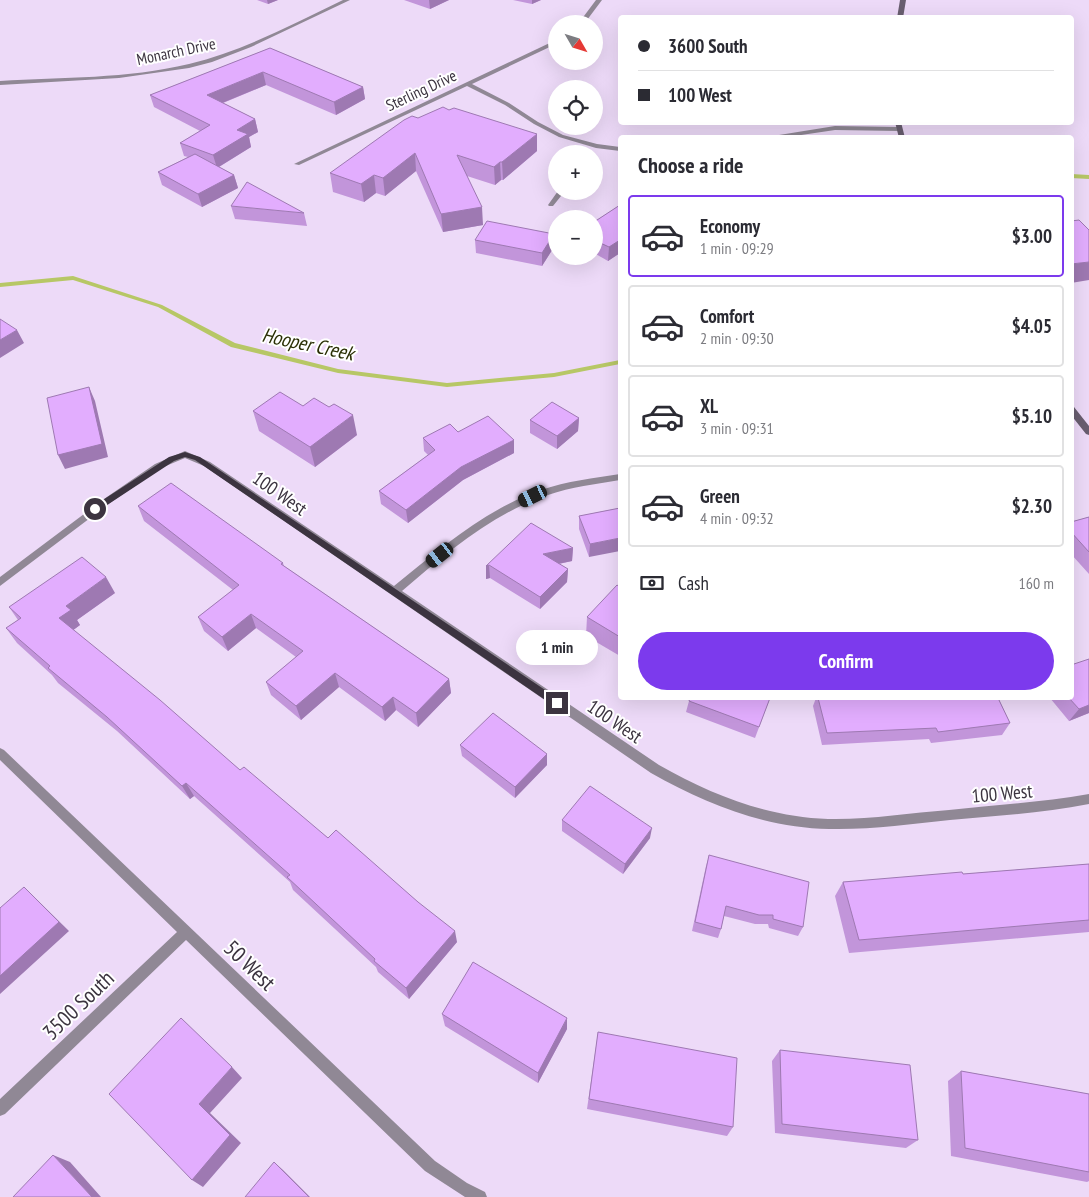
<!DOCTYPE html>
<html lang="en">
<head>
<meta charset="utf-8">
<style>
	:root { --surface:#fff; --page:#f2f2f3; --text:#2b2b33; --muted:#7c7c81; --line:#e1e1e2; --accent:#7c3aed }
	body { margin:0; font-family:"PT Sans Narrow",sans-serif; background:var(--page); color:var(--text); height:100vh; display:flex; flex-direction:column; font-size:19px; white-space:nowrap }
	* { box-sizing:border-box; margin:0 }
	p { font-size:16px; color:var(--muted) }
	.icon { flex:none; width:28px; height:28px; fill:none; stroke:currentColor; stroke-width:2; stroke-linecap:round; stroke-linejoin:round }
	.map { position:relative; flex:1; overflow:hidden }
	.drawer { position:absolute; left:618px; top:135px; width:456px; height:565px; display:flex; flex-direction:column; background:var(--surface); border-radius:5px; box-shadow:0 5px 20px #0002 }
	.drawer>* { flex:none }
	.guide { position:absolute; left:618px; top:15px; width:456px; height:110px; border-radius:5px; box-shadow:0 5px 20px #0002; display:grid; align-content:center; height:110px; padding:0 20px; background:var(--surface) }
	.needle { width:32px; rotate:129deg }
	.fabs { position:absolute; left:548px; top:15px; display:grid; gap:10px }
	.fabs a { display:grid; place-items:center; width:55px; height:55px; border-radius:50%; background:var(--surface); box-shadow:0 5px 20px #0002; font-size:25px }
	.end { position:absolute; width:22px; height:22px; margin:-11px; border:6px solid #3c3440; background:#fff; box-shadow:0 0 0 2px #fff }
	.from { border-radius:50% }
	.bubble { position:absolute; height:35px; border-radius:18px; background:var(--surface); box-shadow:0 5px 20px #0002; font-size:16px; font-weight:700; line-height:35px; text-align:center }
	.car { position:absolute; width:15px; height:30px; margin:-15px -8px; border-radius:6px; box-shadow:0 0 4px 1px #0007; background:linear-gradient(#222 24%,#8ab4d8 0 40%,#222 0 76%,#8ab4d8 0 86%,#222 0) }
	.guide b { display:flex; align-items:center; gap:18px; height:48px; font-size:19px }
	.guide b+b { border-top:1px solid var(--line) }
	.guide i { width:12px; height:12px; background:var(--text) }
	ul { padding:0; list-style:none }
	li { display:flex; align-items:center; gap:15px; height:82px; margin:0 10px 8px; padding:0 10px; border:2px solid var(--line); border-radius:5px }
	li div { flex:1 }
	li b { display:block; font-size:19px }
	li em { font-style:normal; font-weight:700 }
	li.selected { border-color:var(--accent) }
	li>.icon { width:45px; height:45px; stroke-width:1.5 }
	h2 { padding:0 20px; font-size:22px; line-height:60px }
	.pay { display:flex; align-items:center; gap:12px; height:55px; padding:0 20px; font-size:19px }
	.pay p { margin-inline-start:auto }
	.cta { display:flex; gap:10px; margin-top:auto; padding:10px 20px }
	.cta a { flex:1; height:58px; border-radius:30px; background:var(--accent); color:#fff; font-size:20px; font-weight:700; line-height:58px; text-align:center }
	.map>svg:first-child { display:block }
</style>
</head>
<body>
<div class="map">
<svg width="1089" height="1197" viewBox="0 0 1089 1197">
	<rect width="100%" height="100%" fill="#eddaf8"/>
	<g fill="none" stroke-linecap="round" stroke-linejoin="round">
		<path fill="#b7c766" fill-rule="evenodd" d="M1071,174l18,1v4l-18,-1z
			M73,276l89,29 73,38 103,26 109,14 107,-10 66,-13v4l-66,13 -107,10 -109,-14 -107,-26 -73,-40 -85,-27 -73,7v-4z"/>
		<path fill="#908895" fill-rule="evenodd" d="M343,0h7l-99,47 -39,15 -23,6 -70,10 -119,7v-4c63,-4 127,-2 189,-17 54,-13 104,-40 154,-64z
			M596,0h6l-18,24h-6z
			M556,40v4l-84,40 37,19 29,19 25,13 34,9 23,3v4l-24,-3 -37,-11 -25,-13 -29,-19 -38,-19 -168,79 -5,-1z
			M835,126l64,1 3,2 -3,2 -64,-1 -54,8h-21z
			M558,191h7l-12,15h-4l-1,-1z
			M185,451l25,11 184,124c46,-37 90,-76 147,-96 26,-9 53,-12 79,-16v6c-24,4 -49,7 -72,15 -57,19 -101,58 -146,96l257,174c53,30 108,52 169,54 40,1 81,-6 121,-9 47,-5 94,-8 140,-16v10c-46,9 -92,12 -139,16 -40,4 -80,10 -121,9 -64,-1 -123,-25 -178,-56l-447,-307 -19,-8 -24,10 -51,35 -110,83v-9l104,-78 51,-35z
			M0,748l4,2 431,411 32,22 18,9 2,5h-22l-40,-26 -239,-231 -181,174 -5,2v-17l177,-167 -177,-172z"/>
		<path fill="#695e70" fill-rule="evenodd" d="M900,0h6l-3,18h-6z
			M895,122h6l4,16h-6z
			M1071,406l3,1 15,19v9l-3,-1 -15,-19z"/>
	</g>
	<path fill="#c295da" d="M257,0h21l-10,4z
		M404,0h45l-19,9z
		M513,0h28l-9,4z
		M270,48l93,39 2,12 -29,16 -70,-30 -43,18 32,16 3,13 -9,5 2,10 -32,20 15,8 4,13 -36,19 -40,-22 -4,-13 30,-15 -4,-1 -4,-13 20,-12 -46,-24 -4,-12z
		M418,118l119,33 -34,29h-2l-6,5 -28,-9 16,49 -40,7 -27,-61 -31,25 -9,-3 -12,9 -31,-10 -3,-19z
		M620,205v48l-12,8 -14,-8v-31z
		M231,206l73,7 3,13 -72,-7z
		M554,234v13l-12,19 -66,-13 -1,-13z
		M303,406l54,29 -42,32 -56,-36 -6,-20z
		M579,418l-1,13 -21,18 -27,-16v-13z
		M423,438l91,2v13l-51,27 -55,43 -27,-19 -2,-13 49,-36 -4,-4z
		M138,506l145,57 1,3 165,113 2,14 -33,34 -22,-17 -11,11 -46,-34 -38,33 -30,-25 -5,-13 30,-25 -40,-29 -28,23 -24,-20 -6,-14 35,-27 -89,-69z
		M620,508l-31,49 -10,-28v-13z
		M1089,517v57l-18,-20v-32z
		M573,548l-1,13 -13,3 9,5 -1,13 -27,27 -50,-31 -4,1v-13z
		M620,587v69l-34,-20 1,-19z
		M115,593l-38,27 3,5 -7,5 167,140 88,68 129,104 -48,57 -31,-27 -2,-5 -83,-77 -3,-8 -96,-86 -4,3 -73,-68 -59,-48 -6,-8 -35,-32 -11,-15 12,-8 -9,-13z
		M1089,659v54l-20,8 -19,-23h21z
		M770,698l-15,40 -69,-26 3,-11z
		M816,698h182l12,25 -8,12 -71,8 -2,-4 -107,6 -9,-39z
		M460,745l87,20 -32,33 -53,-42z
		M562,820l88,18 -27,36 -61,-43z
		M709,856l94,71 -5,9 -29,-8 -1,-4h-13l-31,-8 -3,13 -3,9 -26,-7 14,-65z
		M1089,864v68l-240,21 -14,-57 8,-14 120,-8z
		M442,1014l125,15 -29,54 -93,-57z
		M598,1032l135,95 -6,9 -140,-27z
		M780,1050l138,90 -12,8 -131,-15 -3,-72z
		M961,1071l128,23v87l-2,1 -136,-26 -3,-75z"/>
	<path fill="#9e79b2" d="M267,0h11l-10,4z
		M429,0h20l-19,9z
		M532,0h9l-9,4z
		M263,72l3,13 -56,23 -3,-13z
		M363,87l2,12 -29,16 -2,-13z
		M255,119l3,13 -9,5 2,10 -34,21 -4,-13 24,-25z
		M537,134v17l-34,29 -1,-18z
		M415,153l1,18 -31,25 -2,-18z
		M500,162l1,18 -6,5 -1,-18z
		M234,175l4,13 -36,19 -4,-13z
		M374,175l2,18 -12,9 -3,-18z
		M482,207l1,18 -40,7 -2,-18z
		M554,234v13l-12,19v-13z
		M620,240v13l-12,8 1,-14z
		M1089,262v18l-18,3v-19z
		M17,330l7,13 -24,15v-18z
		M89,387l6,14 13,56 -43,12 -7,-14z
		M353,415l4,20 -42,32 -5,-20z
		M579,418l-1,13 -21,18v-13z
		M514,440v13l-51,27 -55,43 -2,-13 55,-43z
		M620,538v13l-31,6 1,-13z
		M573,548l-1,13 -29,6v-13z
		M489,565l1,13 -4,1v-13z
		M568,569l-1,13 -27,27v-12z
		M106,577l9,16 -38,27 3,5 -12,9 -9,-16 7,-12z
		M251,614l5,14 -28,23 -6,-14z
		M335,673l4,14 -38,33 -5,-14z
		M449,679l2,14 -33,34 -2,-14z
		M393,697l3,13 -11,11 -3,-14z
		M1089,705v8l-20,8 10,-12z
		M547,754v11l-32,33v-11z
		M186,783l8,13 -4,3 -8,-13z
		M652,828l-2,10 -27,36 2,-10z
		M24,887l45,44 -69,63v-18z
		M455,931l2,11 -48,57 -3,-11z
		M567,1018v11l-29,54v-10z
		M232,1067l10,11 -32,35 31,30 -38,44 -11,-7 7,-76z
		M53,1155l17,7 31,35h-9z
		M274,1162l9,8 27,27h-1z"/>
	<path fill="#e2adfe" stroke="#9e79b2" d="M270,48l93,39 -29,15 -71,-30 -56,23 48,24 -18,11 11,4 -35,21 -33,-12 30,-18 -60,-30z
		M443,107l6,3 5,-2 83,26 -35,28h-2l-6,5 -37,-12 25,52 -41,7 -26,-61 -32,25 -9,-3 -13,9 -31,-11 74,-53 8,-4 6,2z
		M195,154l39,21 -36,19 -40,-22z
		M247,182l57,31 -73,-7z
		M620,205v35l-11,7 -15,-7v-18z
		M1079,220l10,10v32l-18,2v-43z
		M487,221l67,13 -12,19 -67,-13z
		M0,319l17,11 -17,10z
		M89,387l13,57 -44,11 -11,-57z
		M280,392l23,14 11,-8 15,9 5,-3 19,11 -43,32 -57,-36z
		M552,402l27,16 -22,18 -27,-16z
		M488,416l26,24 -53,27 -55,43 -27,-19 56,-41 -12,-12 27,-14 8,8z
		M171,483l112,80 -2,1 168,115 -33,34 -23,-16 -11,10 -47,-34 -39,33 -30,-24 37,-31 -52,-37 -29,23 -24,-20 41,-32 -101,-79z
		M620,508v30l-30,6 -11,-28z
		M1089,517v35l-18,-20v-10z
		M531,523l42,25 -30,6 25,15 -28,28 -51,-32 -3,1z
		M82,557l24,20 -40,29 5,4 -12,8 101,82 80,70 4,-3 84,71 8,-8 82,72 37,29 -49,57 -32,-27 1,-2 -88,-82 3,-2 -104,-92 -4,3 -75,-69 -59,-49 2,-2 -44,-38 15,-10 -12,-11z
		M617,585l3,2v50l-33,-20z
		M1089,659v46l-10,4 -10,-11h2v-33z
		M690,698h80l-11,29 -70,-26z
		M818,698h180l12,25 -72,9 -2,-4 -109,5z
		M493,713l54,41 -32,33 -55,-42z
		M590,786l62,42 -27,36 -63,-44z
		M709,855l100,27 -6,45 -30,-8v-4h-14l-33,-9 -5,23 -26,-7z
		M1089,864v56l-230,20 -16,-58 119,-10 1,2z
		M24,887l35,35 -59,54v-68z
		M473,962l94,56 -29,55 -96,-59z
		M181,1018l51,49 -33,37 31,31 -38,45 -83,-86z
		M598,1032l139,26 -4,69 -144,-28z
		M780,1050l130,15 8,75 -136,-16z
		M961,1071l128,23v78l-124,-24z
		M53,1155l39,42h-79z
		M274,1162l35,35h-64z"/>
	<path fill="#3c3440" d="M185,452l15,5 360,243v6h-6l-359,-246 -10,-3 -11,4 -76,50h-6v-4l77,-50z"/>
	<g text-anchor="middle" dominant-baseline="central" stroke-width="4" stroke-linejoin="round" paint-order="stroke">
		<g font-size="16" fill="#3c3440" stroke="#fff">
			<text transform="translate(176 51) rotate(-12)">Monarch Drive</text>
			<text transform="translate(421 90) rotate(-25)">Sterling Drive</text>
		</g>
		<g font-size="19" fill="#3c3440" stroke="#fff">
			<text transform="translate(280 493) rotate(35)">100 West</text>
			<text transform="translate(615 721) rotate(34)">100 West</text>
			<text transform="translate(1002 793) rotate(-5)">100 West</text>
		</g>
		<g font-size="20" font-style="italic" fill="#2a2f05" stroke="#fff">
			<text transform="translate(308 344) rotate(12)">Hooper Creek</text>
		</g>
		<g font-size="22" fill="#3c3440" stroke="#fff">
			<text transform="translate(250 965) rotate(44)">50 West</text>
			<text transform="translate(78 1005) rotate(-44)">3500 South</text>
		</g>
	</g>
</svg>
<div class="fabs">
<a><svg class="needle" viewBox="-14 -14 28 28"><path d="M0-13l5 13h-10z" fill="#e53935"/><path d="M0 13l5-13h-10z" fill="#7c7c81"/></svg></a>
<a><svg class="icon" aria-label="locate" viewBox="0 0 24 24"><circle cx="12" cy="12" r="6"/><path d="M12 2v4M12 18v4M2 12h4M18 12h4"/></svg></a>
<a>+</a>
<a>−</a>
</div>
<i class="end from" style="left:95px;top:509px"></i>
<i class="end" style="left:557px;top:703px"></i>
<div class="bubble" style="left:516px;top:630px;width:82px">1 min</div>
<i class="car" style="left:533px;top:496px;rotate:244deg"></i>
<i class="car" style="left:440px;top:555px;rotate:232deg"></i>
<div class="guide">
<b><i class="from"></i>3600 South</b>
<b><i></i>100 West</b>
</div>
<section class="drawer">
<h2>Choose a ride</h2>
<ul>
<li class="selected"><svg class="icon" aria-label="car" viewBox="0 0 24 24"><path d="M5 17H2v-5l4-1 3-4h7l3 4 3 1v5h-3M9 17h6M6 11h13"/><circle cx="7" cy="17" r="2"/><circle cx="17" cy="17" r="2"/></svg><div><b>Economy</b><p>1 min · 09:29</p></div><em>$3.00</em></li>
<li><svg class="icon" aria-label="car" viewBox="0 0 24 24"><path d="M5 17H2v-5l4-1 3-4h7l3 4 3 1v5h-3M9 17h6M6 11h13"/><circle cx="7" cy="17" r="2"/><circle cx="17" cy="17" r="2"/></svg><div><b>Comfort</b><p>2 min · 09:30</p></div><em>$4.05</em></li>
<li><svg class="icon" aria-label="car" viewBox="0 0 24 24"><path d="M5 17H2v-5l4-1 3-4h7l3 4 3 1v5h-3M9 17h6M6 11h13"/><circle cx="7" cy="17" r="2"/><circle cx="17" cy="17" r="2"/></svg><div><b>XL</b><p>3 min · 09:31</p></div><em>$5.10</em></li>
<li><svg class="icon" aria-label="car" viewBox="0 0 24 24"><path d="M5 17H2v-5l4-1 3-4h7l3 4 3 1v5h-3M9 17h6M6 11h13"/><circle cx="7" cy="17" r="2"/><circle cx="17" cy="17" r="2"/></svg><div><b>Green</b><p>4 min · 09:32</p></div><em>$2.30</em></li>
</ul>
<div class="pay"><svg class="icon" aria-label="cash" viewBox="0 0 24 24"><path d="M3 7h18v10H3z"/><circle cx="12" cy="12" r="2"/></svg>Cash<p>160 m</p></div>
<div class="cta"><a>Confirm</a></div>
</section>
</div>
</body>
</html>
